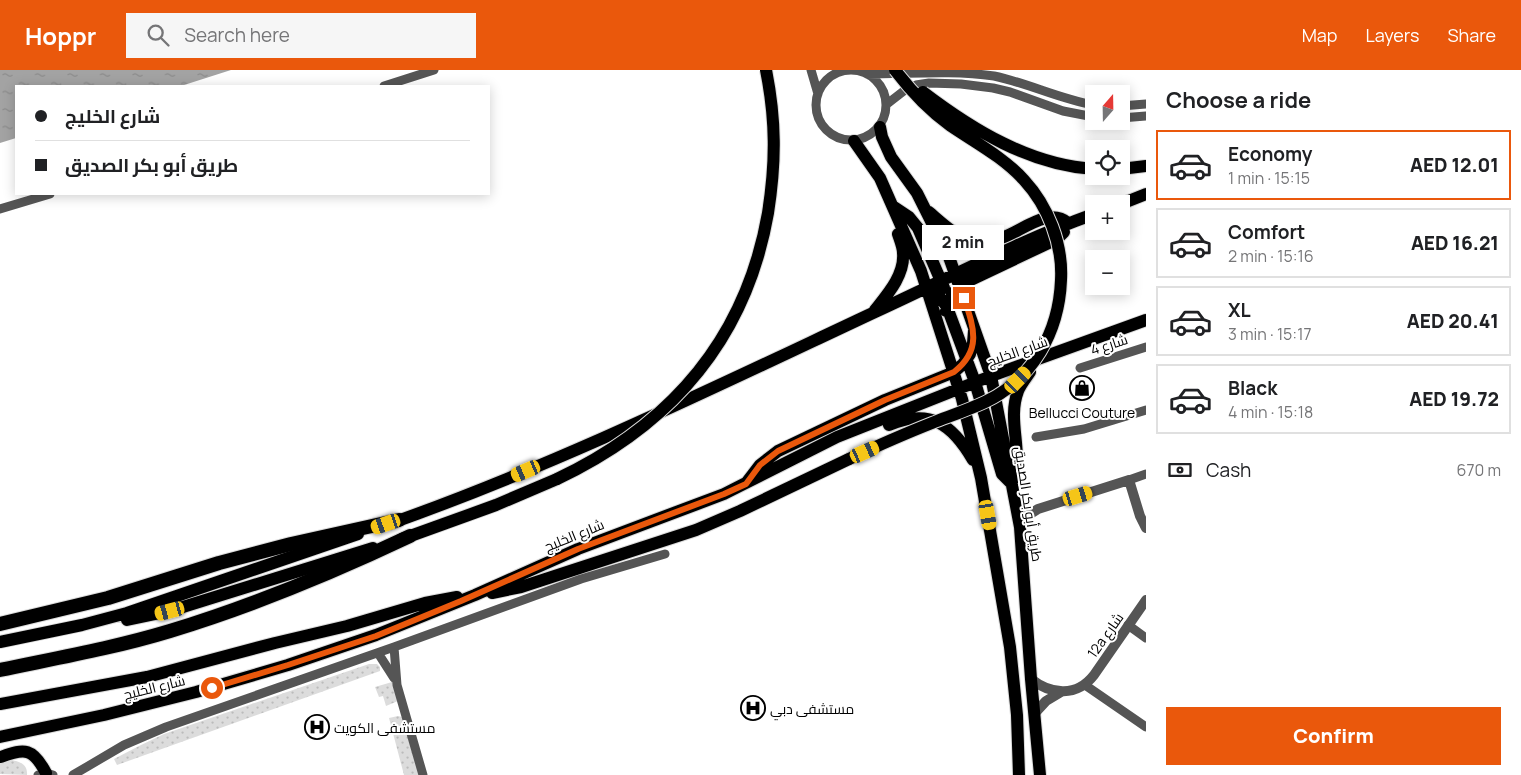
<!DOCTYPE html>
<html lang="en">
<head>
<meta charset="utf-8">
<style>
	:root { --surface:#fff; --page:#f6f6f6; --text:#202124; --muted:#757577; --line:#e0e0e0; --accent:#ea580c }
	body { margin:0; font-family:Manrope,Cairo,sans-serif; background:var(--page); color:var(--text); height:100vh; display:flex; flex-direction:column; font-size:19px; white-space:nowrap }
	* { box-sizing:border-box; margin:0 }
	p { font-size:16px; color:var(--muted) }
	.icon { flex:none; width:28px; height:28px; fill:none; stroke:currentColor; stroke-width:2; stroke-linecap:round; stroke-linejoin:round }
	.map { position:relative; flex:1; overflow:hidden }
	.side { display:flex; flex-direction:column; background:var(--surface); width:375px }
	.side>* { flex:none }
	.hud { position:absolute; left:15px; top:15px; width:475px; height:110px; border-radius:0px; box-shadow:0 2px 12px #0003; display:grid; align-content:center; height:110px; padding:0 20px; background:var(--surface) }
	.needle { width:32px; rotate:20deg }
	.controls { position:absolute; left:1085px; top:15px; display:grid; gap:10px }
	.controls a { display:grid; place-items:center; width:45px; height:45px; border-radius:0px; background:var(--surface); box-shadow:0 2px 12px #0003; font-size:25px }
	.end { position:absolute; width:22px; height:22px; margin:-11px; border:6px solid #ea580c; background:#fff; box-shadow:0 0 0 2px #fff }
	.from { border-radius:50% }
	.bubble { position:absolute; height:35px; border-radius:0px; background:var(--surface); box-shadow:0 2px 12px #0003; font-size:16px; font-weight:800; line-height:35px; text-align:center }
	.car { position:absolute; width:15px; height:30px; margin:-15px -8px; border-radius:6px; box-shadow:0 0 4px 1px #0007; background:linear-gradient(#f5c518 24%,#345 0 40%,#f5c518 0 76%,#345 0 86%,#f5c518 0) }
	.hud b { display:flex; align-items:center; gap:18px; height:48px; font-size:19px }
	.hud b+b { border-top:1px solid var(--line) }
	.hud i { width:12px; height:12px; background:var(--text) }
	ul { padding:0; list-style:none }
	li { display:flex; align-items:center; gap:15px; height:70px; margin:0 10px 8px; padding:0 10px; border:2px solid var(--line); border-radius:0px }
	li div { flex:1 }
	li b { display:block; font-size:19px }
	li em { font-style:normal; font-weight:800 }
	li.active { border-color:var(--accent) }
	li>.icon { width:45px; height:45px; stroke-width:1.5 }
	h2 { padding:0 20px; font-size:22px; line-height:60px }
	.pay { display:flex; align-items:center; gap:12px; height:55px; padding:0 20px; font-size:19px }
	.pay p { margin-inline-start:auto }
	.primary-button { display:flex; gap:10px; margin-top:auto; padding:10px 20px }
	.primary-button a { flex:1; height:58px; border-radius:0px; background:var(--accent); color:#fff; font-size:20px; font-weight:800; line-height:58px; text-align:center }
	header { display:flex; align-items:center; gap:30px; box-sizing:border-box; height:70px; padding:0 25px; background:var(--accent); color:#fff }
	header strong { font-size:24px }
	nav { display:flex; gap:28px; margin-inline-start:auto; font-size:18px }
	.search { width:350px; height:45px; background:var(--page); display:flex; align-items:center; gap:12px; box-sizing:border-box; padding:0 18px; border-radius:0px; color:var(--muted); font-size:19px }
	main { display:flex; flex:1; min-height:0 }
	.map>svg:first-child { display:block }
</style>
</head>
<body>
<header>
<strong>Hoppr</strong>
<div class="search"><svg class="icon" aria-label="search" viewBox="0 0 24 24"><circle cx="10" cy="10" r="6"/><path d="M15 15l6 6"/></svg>Search here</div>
<nav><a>Map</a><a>Layers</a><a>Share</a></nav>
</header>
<main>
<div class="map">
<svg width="1146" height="705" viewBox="0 0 1146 705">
	<defs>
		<pattern id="grass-dots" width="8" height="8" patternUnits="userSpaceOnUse" patternTransform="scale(1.25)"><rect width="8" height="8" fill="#dcdcdc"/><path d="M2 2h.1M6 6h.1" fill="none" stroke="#bbb" stroke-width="1.8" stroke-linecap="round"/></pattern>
		<pattern id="water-ripples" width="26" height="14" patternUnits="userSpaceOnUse" patternTransform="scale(1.25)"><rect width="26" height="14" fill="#a3a3a3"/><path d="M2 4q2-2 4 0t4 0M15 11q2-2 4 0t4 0" fill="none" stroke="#8b8b8b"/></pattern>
	</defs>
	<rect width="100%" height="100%" fill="#fff"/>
	<path fill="url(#grass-dots)" d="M369,594h8l3,3v4l-263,94 -3,-6 25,-13 25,-12z
		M392,612l6,19 -12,5 -3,-10 -4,1 -4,-10z
		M398,646l4,1 17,58h-15l-15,-57z
		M10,690c9,1 18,4 17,15l-27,-1v-13z"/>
	<path fill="url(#water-ripples)" d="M0,0h231l-50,16h-165v52l-16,5z"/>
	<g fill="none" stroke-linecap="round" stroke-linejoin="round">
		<defs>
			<path id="primary" d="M880,57l2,10 9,20 26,36 32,64 42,119 29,151 11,152 9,96
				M854,71l26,37 41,93 41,128 19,79 29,169 7,68 2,60
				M1121,99l25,-3
				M1121,134l25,-10
				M894,137l15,10 9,11 26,60
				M929,142c14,12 27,25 45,29 9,1 19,0 27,-3 20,-6 47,-32 67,-15
				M928,218l11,8 8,11 28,75 27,92 10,10
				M875,240c12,-15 30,-35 28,-57 0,-6 -3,-13 -5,-19
				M946,241l6,-16 8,-10 97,-46 7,-7
				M889,355c41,-17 63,-1 84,35
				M1014,409c9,-29 -7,-59 4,-88 3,-7 8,-13 12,-19
				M747,412l13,-17 18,-14 107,-51 69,-28 9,-8 7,-10 3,-11 1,-12
				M389,454c167,-59 326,-137 486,-212 72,-33 144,-71 219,-98
				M402,469l94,-34 61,-26
				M492,523l29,-6 175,-57 44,-19 109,-52
				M127,550l43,-9 203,-63
				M0,572l82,-17 45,-12 231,-79
				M0,634l147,-27 128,-34 72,-17 78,-23 32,-6
				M0,667l104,-22 92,-23 92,-27 88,-30 99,-40 103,-46 146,-55 113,-57 154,-61 155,-56
				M1,687c24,-9 32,-9 45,16"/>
			<path id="trunk" d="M0,554l108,-26 111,-35 72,-19 108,-24
				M0,600c57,-12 114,-22 170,-39 82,-25 162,-58 240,-95"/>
		</defs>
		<use href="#primary" stroke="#dbdbdb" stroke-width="14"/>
		<use href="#trunk" stroke="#dbdbdb" stroke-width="16"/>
		<path stroke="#555" stroke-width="9" d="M816 35a35 35 0 1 1 70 0a35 35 0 1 1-70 0Z
			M811,0l7,24
			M867,4c43,0 84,-4 127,2 34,7 65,23 100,29
			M384,16l50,-16
			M887,34l18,-14 11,-5 13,-2 32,1 32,4 17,4 53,19 31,6
			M1121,36l25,-2
			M1121,48l25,-2
			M0,139l50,-15
			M1080,298l66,-21
			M1036,367l48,-8 62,-19
			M1129,410l17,-6
			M1128,555l18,13
			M394,577l3,38 26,90
			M378,583l16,25
			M1085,615l61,42
			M38,705l8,-2 7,2
			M73,705l51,-30 42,-18 228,-80 187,-68 84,-25"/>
		<path stroke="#555" stroke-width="10" d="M1020,457l7,-11 11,-7 91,-29 11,36 6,12
			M1031,609c20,16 46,18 63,-4l52,-75
			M1034,644l12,-13 15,-9"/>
		<use href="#primary" stroke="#000" stroke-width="12"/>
		<use href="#trunk" stroke="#000" stroke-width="14"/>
		<defs>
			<path id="primary-bridge" d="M923,22c50,38 107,73 171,77
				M849,389c28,-13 55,-25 83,-36 18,-7 36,-13 53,-21 48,-23 74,-70 76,-122 2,-36 -13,-74 -37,-100 -21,-23 -48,-37 -73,-54 -21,-15 -40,-35 -56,-56
				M557,409c114,-54 189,-140 211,-266 8,-51 8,-93 -2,-143"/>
		</defs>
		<use href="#primary-bridge" stroke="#dbdbdb" stroke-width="14" stroke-linecap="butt"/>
		<use href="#primary-bridge" stroke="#000" stroke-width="12"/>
	</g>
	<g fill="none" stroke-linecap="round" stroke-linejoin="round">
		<path stroke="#ea580c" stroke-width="6" d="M212,618l76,-23 88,-29 85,-35 117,-52 146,-55 22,-10 14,-19 18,-14 107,-51 69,-28c28,-22 20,-44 10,-74"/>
	</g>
	<defs>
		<symbol id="shop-ring" viewBox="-11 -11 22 22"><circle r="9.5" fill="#fff" stroke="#000" stroke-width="1.5"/><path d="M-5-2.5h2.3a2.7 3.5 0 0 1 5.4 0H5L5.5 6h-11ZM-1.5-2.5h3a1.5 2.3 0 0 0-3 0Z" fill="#000"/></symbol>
		<symbol id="hospital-ring" viewBox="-11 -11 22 22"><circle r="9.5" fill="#fff" stroke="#000" stroke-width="1.5"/><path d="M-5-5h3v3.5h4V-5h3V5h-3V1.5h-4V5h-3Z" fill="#000"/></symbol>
	</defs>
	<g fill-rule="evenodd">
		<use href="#shop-ring" x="1068" y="304" width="28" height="28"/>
		<use href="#hospital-ring" x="739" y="624" width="28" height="28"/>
		<use href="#hospital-ring" x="303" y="643" width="28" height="28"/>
	</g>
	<g text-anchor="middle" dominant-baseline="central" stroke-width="4" stroke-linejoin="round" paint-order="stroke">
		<g font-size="14" fill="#000" stroke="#fff">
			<text transform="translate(1109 274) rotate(-18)">شارع 4</text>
			<text transform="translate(1017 281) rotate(-20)">شارع الخليج</text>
			<text transform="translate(1029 434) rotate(81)">طريق أبو بكر الصديق</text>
			<text transform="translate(574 465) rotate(-22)">شارع الخليج</text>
			<text transform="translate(1105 565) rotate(-55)">12a شارع</text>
			<text transform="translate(154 617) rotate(-14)">شارع الخليج</text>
		</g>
		<g font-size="14" fill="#000" stroke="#fff" text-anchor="start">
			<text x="1082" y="342" text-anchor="middle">Bellucci Couture</text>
			<text x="770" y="638">مستشفى دبي</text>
			<text x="334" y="657">مستشفى الكويت</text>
		</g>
	</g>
</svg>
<div class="controls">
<a><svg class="needle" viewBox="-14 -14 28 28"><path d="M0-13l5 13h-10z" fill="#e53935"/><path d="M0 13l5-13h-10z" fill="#757577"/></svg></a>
<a><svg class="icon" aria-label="locate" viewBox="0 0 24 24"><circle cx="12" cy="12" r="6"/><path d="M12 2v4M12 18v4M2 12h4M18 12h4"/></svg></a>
<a>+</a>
<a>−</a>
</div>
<i class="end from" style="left:212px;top:618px"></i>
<i class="end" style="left:964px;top:228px"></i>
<div class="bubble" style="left:922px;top:155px;width:82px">2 min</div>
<i class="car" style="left:1018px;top:310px;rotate:44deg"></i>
<i class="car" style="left:865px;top:382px;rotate:66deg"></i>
<i class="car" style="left:526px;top:401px;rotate:247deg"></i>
<i class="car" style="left:1078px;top:426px;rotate:73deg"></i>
<i class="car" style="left:988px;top:445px;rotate:170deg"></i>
<i class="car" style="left:386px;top:454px;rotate:251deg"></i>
<i class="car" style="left:170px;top:541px;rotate:255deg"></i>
<div class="hud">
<b><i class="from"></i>شارع الخليج</b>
<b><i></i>طريق أبو بكر الصديق</b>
</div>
</div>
<section class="side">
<h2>Choose a ride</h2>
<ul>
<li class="active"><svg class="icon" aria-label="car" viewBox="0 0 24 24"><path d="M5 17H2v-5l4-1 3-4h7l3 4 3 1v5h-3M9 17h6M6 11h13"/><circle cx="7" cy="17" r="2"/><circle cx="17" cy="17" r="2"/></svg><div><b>Economy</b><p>1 min · 15:15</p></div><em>AED 12.01</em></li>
<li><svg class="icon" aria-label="car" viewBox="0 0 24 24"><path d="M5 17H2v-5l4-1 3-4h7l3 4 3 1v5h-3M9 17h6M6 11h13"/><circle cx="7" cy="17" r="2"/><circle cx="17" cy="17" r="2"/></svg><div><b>Comfort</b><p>2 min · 15:16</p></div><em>AED 16.21</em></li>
<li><svg class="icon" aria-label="car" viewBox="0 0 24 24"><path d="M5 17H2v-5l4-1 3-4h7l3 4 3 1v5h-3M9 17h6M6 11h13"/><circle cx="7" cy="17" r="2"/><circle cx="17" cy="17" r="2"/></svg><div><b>XL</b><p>3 min · 15:17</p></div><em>AED 20.41</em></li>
<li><svg class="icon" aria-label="car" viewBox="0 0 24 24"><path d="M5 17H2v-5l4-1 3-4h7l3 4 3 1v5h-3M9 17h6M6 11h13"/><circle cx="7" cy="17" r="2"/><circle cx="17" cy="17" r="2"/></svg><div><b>Black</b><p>4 min · 15:18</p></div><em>AED 19.72</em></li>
</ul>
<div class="pay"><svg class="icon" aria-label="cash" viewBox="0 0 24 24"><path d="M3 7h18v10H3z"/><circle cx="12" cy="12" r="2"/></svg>Cash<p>670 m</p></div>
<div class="primary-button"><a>Confirm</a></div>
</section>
</main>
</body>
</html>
